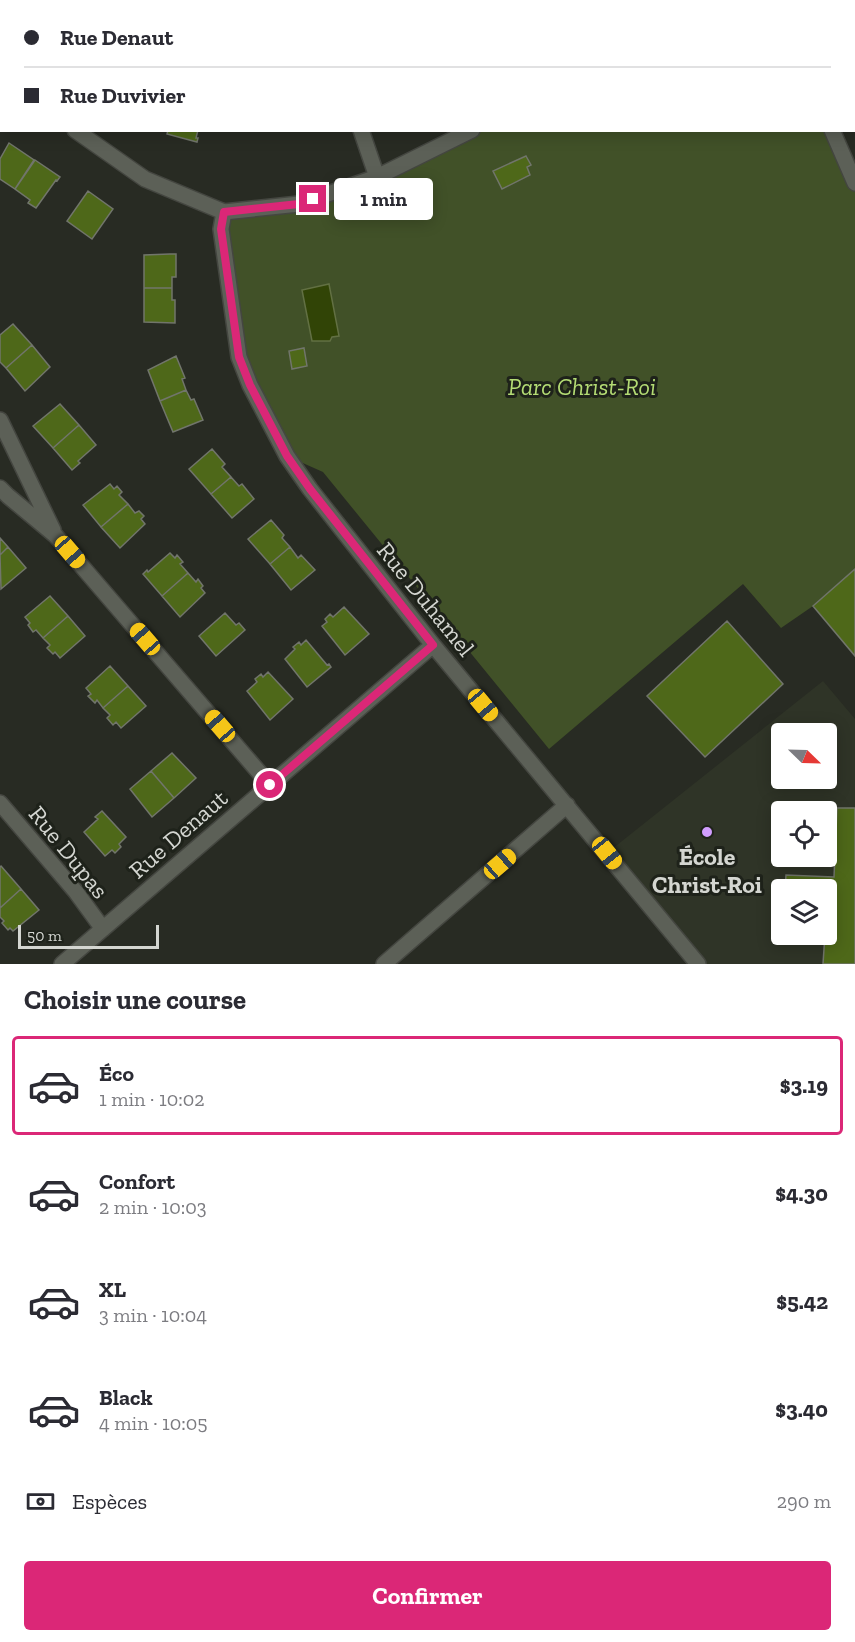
<!DOCTYPE html>
<html lang="fr">
<head>
<meta charset="utf-8">
<style>
	:root { --surface:#fff; --page:#f7f7f7; --text:#2b2b33; --muted:#7c7c81; --line:#e1e1e2; --accent:#db2777 }
	body { margin:0; font-family:"Zilla Slab",serif; background:var(--page); color:var(--text); height:100vh; display:flex; flex-direction:column; font-size:22px; white-space:nowrap }
	* { box-sizing:border-box; margin:0 }
	p { font-size:20px; color:var(--muted) }
	.icon { flex:none; width:33px; height:33px; fill:none; stroke:currentColor; stroke-width:2; stroke-linecap:round; stroke-linejoin:round }
	.map { position:relative; height:964px; overflow:hidden }
	.details { display:flex; flex-direction:column; background:var(--surface); flex:1 }
	.details>* { flex:none }
	.guide { position:absolute; left:0px; top:0px; width:855px; height:132px; box-shadow:0 3px 15px #0003; display:grid; align-content:center; height:132px; padding:0 24px; background:var(--surface) }
	.needle { width:39px; rotate:113deg }
	.tools { position:absolute; left:771px; top:723px; display:grid; gap:12px }
	.tools a { display:grid; place-items:center; width:66px; height:66px; border-radius:6px; background:var(--surface); box-shadow:0 3px 15px #0003; font-size:30px }
	.scale { position:absolute; left:18px; bottom:15px; width:141px; box-sizing:border-box; padding-left:6px; border:3px solid #d4d6d1; border-top:0; font-size:16px; line-height:21px; white-space:nowrap; color:#d4d6d1; -webkit-text-stroke:4px #1e221a; paint-order:stroke }
	.end { position:absolute; width:27px; height:27px; margin:-14px; border:8px solid #db2777; background:#fff; box-shadow:0 0 0 3px #fff }
	.from { border-radius:50% }
	.bubble { position:absolute; height:42px; border-radius:6px; background:var(--surface); box-shadow:0 3px 15px #0003; font-size:20px; font-weight:700; line-height:42px; text-align:center }
	.car { position:absolute; width:18px; height:36px; margin:-18px -9px; border-radius:8px; box-shadow:0 0 4px 2px #0007; background:linear-gradient(#f5c518 24%,#345 0 40%,#f5c518 0 76%,#345 0 86%,#f5c518 0) }
	.guide b { display:flex; align-items:center; gap:21px; height:57px; font-size:22px }
	.guide b+b { border-top:2px solid var(--line) }
	.guide i { width:15px; height:15px; background:var(--text) }
	ul { padding:0; list-style:none }
	li { display:flex; align-items:center; gap:18px; height:99px; margin:0 12px 9px; padding:0 12px; border:3px solid transparent; border-radius:6px }
	li div { flex:1 }
	li b { display:block; font-size:22px }
	li em { font-style:normal; font-weight:700 }
	li.on { border-color:var(--accent) }
	li>.icon { width:54px; height:54px; stroke-width:1.5 }
	h2 { padding:0 24px; font-size:27px; line-height:72px }
	.pay { display:flex; align-items:center; gap:15px; height:66px; padding:0 24px; font-size:22px }
	.pay p { margin-inline-start:auto }
	.primary-button { display:flex; gap:12px; margin-top:auto; padding:12px 24px }
	.primary-button a { flex:1; height:69px; border-radius:6px; background:var(--accent); color:#fff; font-size:24px; font-weight:700; line-height:69px; text-align:center }
	.map>svg:first-child { display:block }
</style>
</head>
<body>
<div class="map">
<svg width="855" height="964" viewBox="0 0 855 964">
	<rect width="100%" height="100%" fill="#282b23"/>
	<path fill="#2f3427" fill-rule="evenodd" d="M823,681l32,38v245h-157l-91,-111zM782,734h44v44h-44zM782,812h44v44h-44zM782,890h44v44h-44z"/>
	<path fill="#415128" d="M472,131h360l23,52v386l-42,37 -32,22 -38,-44 -194,165 -226,-277 -36,-16 -37,-71 -26,-173 75,-8z"/>
	<path fill="#314406" stroke="#627043" stroke-width="1.5" d="M329,284l10,52 -7,1 -2,4h-18l-10,-51z"/>
	<path fill="#4e6819" stroke="#71756b" stroke-width="1.5" d="M168,130h30l-2,8h2l-1,4 -30,-8z
		M9,143l25,17 -19,29 -15,-10v-20z
		M526,156l5,9 -4,2 3,8 -28,14 -9,-18z
		M35,160l25,17 -3,4 -1,-1 -20,28 -8,-5 2,-3 -15,-11z
		M88,191l25,18 -21,30 -25,-18z
		M170,254h6v23h-4v11h-28v-33z
		M144,288h28v12h3v23l-31,-1z
		M13,324l19,21 -26,23 -6,-6v-27z
		M32,345l18,22 -25,24 -19,-23z
		M304,348l3,18 -15,3 -3,-18z
		M176,356l9,22 -3,1 4,11 -26,11 -12,-31z
		M186,390l5,10 3,-1 9,21 -30,12 -13,-31z
		M60,404l19,21 -26,23 -20,-22z
		M79,425l17,20 -18,16 2,2 -8,7 -19,-22z
		M212,449l13,15 -3,3 9,10 -20,17 -22,-25z
		M231,477l8,9 3,-2 12,15 -22,19 -21,-24z
		M110,484l4,5 3,-3 5,6 -3,3 9,9 -27,23 -18,-22z
		M128,504l7,9 4,-2 5,5 -3,3 4,5 -25,24 -19,-21z
		M271,520l13,15 -2,3 8,9 -20,17 -22,-25z
		M0,538l8,9 -8,8z
		M8,547l18,21 -25,21 -1,-34z
		M290,547l8,11 3,-3 14,15 -24,20 -21,-26z
		M170,553l5,5 2,-3 6,7 -3,2 8,9 -26,23 -19,-22 4,-4 1,2z
		M855,569v87l-42,-50z
		M188,573l8,9 2,-3 5,7 -2,2 4,5 -25,24 -18,-21z
		M50,596l18,20 -25,22 -7,-8 -3,2 -5,-7 2,-2 -5,-6z
		M344,607l25,27 -24,21 -23,-29 5,-4 -2,-3 5,-5 3,3z
		M225,613l11,12 3,-2 6,7 -29,26 -17,-20z
		M68,616l17,20 -25,22 -5,-6 -2,2 -6,-6 3,-3 -7,-7z
		M727,621l56,63 -78,73 -58,-61z
		M306,640l21,25 2,-1 2,3 -24,20 -22,-28 10,-10 -2,-2 6,-5 2,3z
		M110,666l18,20 -25,22 -6,-8 -2,3 -7,-7 3,-2 -5,-6z
		M268,672l25,27 -23,21 -23,-29 10,-9 -2,-3 6,-5 2,3z
		M128,686l18,20 -25,22 -5,-6 -3,3 -6,-7 3,-3 -7,-7z
		M172,753l24,25 -22,20 -23,-27z
		M151,771l23,27 -22,19 -22,-28z
		M837,808h18v156h-32l2,-30h1v-44h-41l1,-15 48,2z
		M102,811l24,26 -7,7 2,3 -6,6 -3,-3 -7,6 -21,-24 14,-13 -3,-2z
		M1,866l20,23 -21,19v-41z
		M21,889l18,21 -26,21 -3,-3 -2,2 -6,-7 2,-2 -4,-4v-9z"/>
	<g fill="none" stroke-linecap="round" stroke-linejoin="round">
		<defs>
			<path id="minor" d="M317,0v2
				M537,0v2
				M777,0v2
				M46,2l1,-2
				M753,2l4,-2
				M0,72l2,-3
				M75,130l70,49 79,33 75,-8 78,-27 95,-47
				M361,130l16,47
				M832,130l23,53
				M224,212l-3,17 18,128 11,28 37,71 23,33 123,156 265,319
				M0,420l53,110
				M0,488l8,8 47,39 215,250
				M0,803l76,89 27,37
				M62,964l371,-319
				M384,964l183,-159"/>
		</defs>
		<use href="#minor" stroke="#444640" stroke-width="18"/>
		<use href="#minor" stroke="#5c6057" stroke-width="15"/>
	</g>
	<g fill="none" stroke-linecap="round" stroke-linejoin="round">
		<path stroke="#db2777" stroke-width="8" d="M270,785l163,-140 -123,-156 -23,-33 -37,-71 -11,-28 -18,-128 3,-17 75,-8 14,-5"/>
	</g>
	<circle fill="#d19dfe" stroke="#1e221a" stroke-width="2" cx="707" cy="832" r="6"/>
	<g text-anchor="middle" dominant-baseline="central" stroke-width="6" stroke-linejoin="round" paint-order="stroke">
		<g font-size="24" font-style="italic" fill="#b4dc74" stroke="#1e221a">
			<text x="582" y="386">Parc Christ-Roi</text>
		</g>
		<g font-size="24" fill="#d4d6d1" stroke="#1e221a">
			<text transform="translate(426 599) rotate(51)">Rue Duhamel</text>
			<text transform="translate(178 834) rotate(-41)">Rue Denaut</text>
			<text transform="translate(69 852) rotate(51)">Rue Dupas</text>
		</g>
		<g font-size="24" font-weight="bold" fill="#d4d6d1" stroke="#1e221a">
			<text x="707" y="856">École<tspan x="707" dy="28">Christ-Roi</tspan></text>
		</g>
	</g>
</svg>
<div class="tools">
<a><svg class="needle" viewBox="-14 -14 28 28"><path d="M0-13l5 13h-10z" fill="#e53935"/><path d="M0 13l5-13h-10z" fill="#7c7c81"/></svg></a>
<a><svg class="icon" aria-label="locate" viewBox="0 0 24 24"><circle cx="12" cy="12" r="6"/><path d="M12 2v4M12 18v4M2 12h4M18 12h4"/></svg></a>
<a><svg class="icon" aria-label="layers" viewBox="0 0 24 24"><path d="M12 4l9 5-9 5-9-5zM3 14l9 5 9-5"/></svg></a>
</div>
<div class="scale">50 m</div>
<i class="end from" style="left:270px;top:785px"></i>
<i class="end" style="left:313px;top:199px"></i>
<div class="bubble" style="left:334px;top:178px;width:99px">1 min</div>
<i class="car" style="left:70px;top:552px;rotate:139deg"></i>
<i class="car" style="left:145px;top:639px;rotate:319deg"></i>
<i class="car" style="left:483px;top:705px;rotate:140deg"></i>
<i class="car" style="left:220px;top:726px;rotate:319deg"></i>
<i class="car" style="left:607px;top:853px;rotate:141deg"></i>
<i class="car" style="left:500px;top:864px;rotate:49deg"></i>
<div class="guide">
<b><i class="from"></i>Rue Denaut</b>
<b><i></i>Rue Duvivier</b>
</div>
</div>
<section class="details">
<h2>Choisir une course</h2>
<ul>
<li class="on"><svg class="icon" aria-label="car" viewBox="0 0 24 24"><path d="M5 17H2v-5l4-1 3-4h7l3 4 3 1v5h-3M9 17h6M6 11h13"/><circle cx="7" cy="17" r="2"/><circle cx="17" cy="17" r="2"/></svg><div><b>Éco</b><p>1 min · 10:02</p></div><em>$3.19</em></li>
<li><svg class="icon" aria-label="car" viewBox="0 0 24 24"><path d="M5 17H2v-5l4-1 3-4h7l3 4 3 1v5h-3M9 17h6M6 11h13"/><circle cx="7" cy="17" r="2"/><circle cx="17" cy="17" r="2"/></svg><div><b>Confort</b><p>2 min · 10:03</p></div><em>$4.30</em></li>
<li><svg class="icon" aria-label="car" viewBox="0 0 24 24"><path d="M5 17H2v-5l4-1 3-4h7l3 4 3 1v5h-3M9 17h6M6 11h13"/><circle cx="7" cy="17" r="2"/><circle cx="17" cy="17" r="2"/></svg><div><b>XL</b><p>3 min · 10:04</p></div><em>$5.42</em></li>
<li><svg class="icon" aria-label="car" viewBox="0 0 24 24"><path d="M5 17H2v-5l4-1 3-4h7l3 4 3 1v5h-3M9 17h6M6 11h13"/><circle cx="7" cy="17" r="2"/><circle cx="17" cy="17" r="2"/></svg><div><b>Black</b><p>4 min · 10:05</p></div><em>$3.40</em></li>
</ul>
<div class="pay"><svg class="icon" aria-label="cash" viewBox="0 0 24 24"><path d="M3 7h18v10H3z"/><circle cx="12" cy="12" r="2"/></svg>Espèces<p>290 m</p></div>
<div class="primary-button"><a>Confirmer</a></div>
</section>
</body>
</html>
